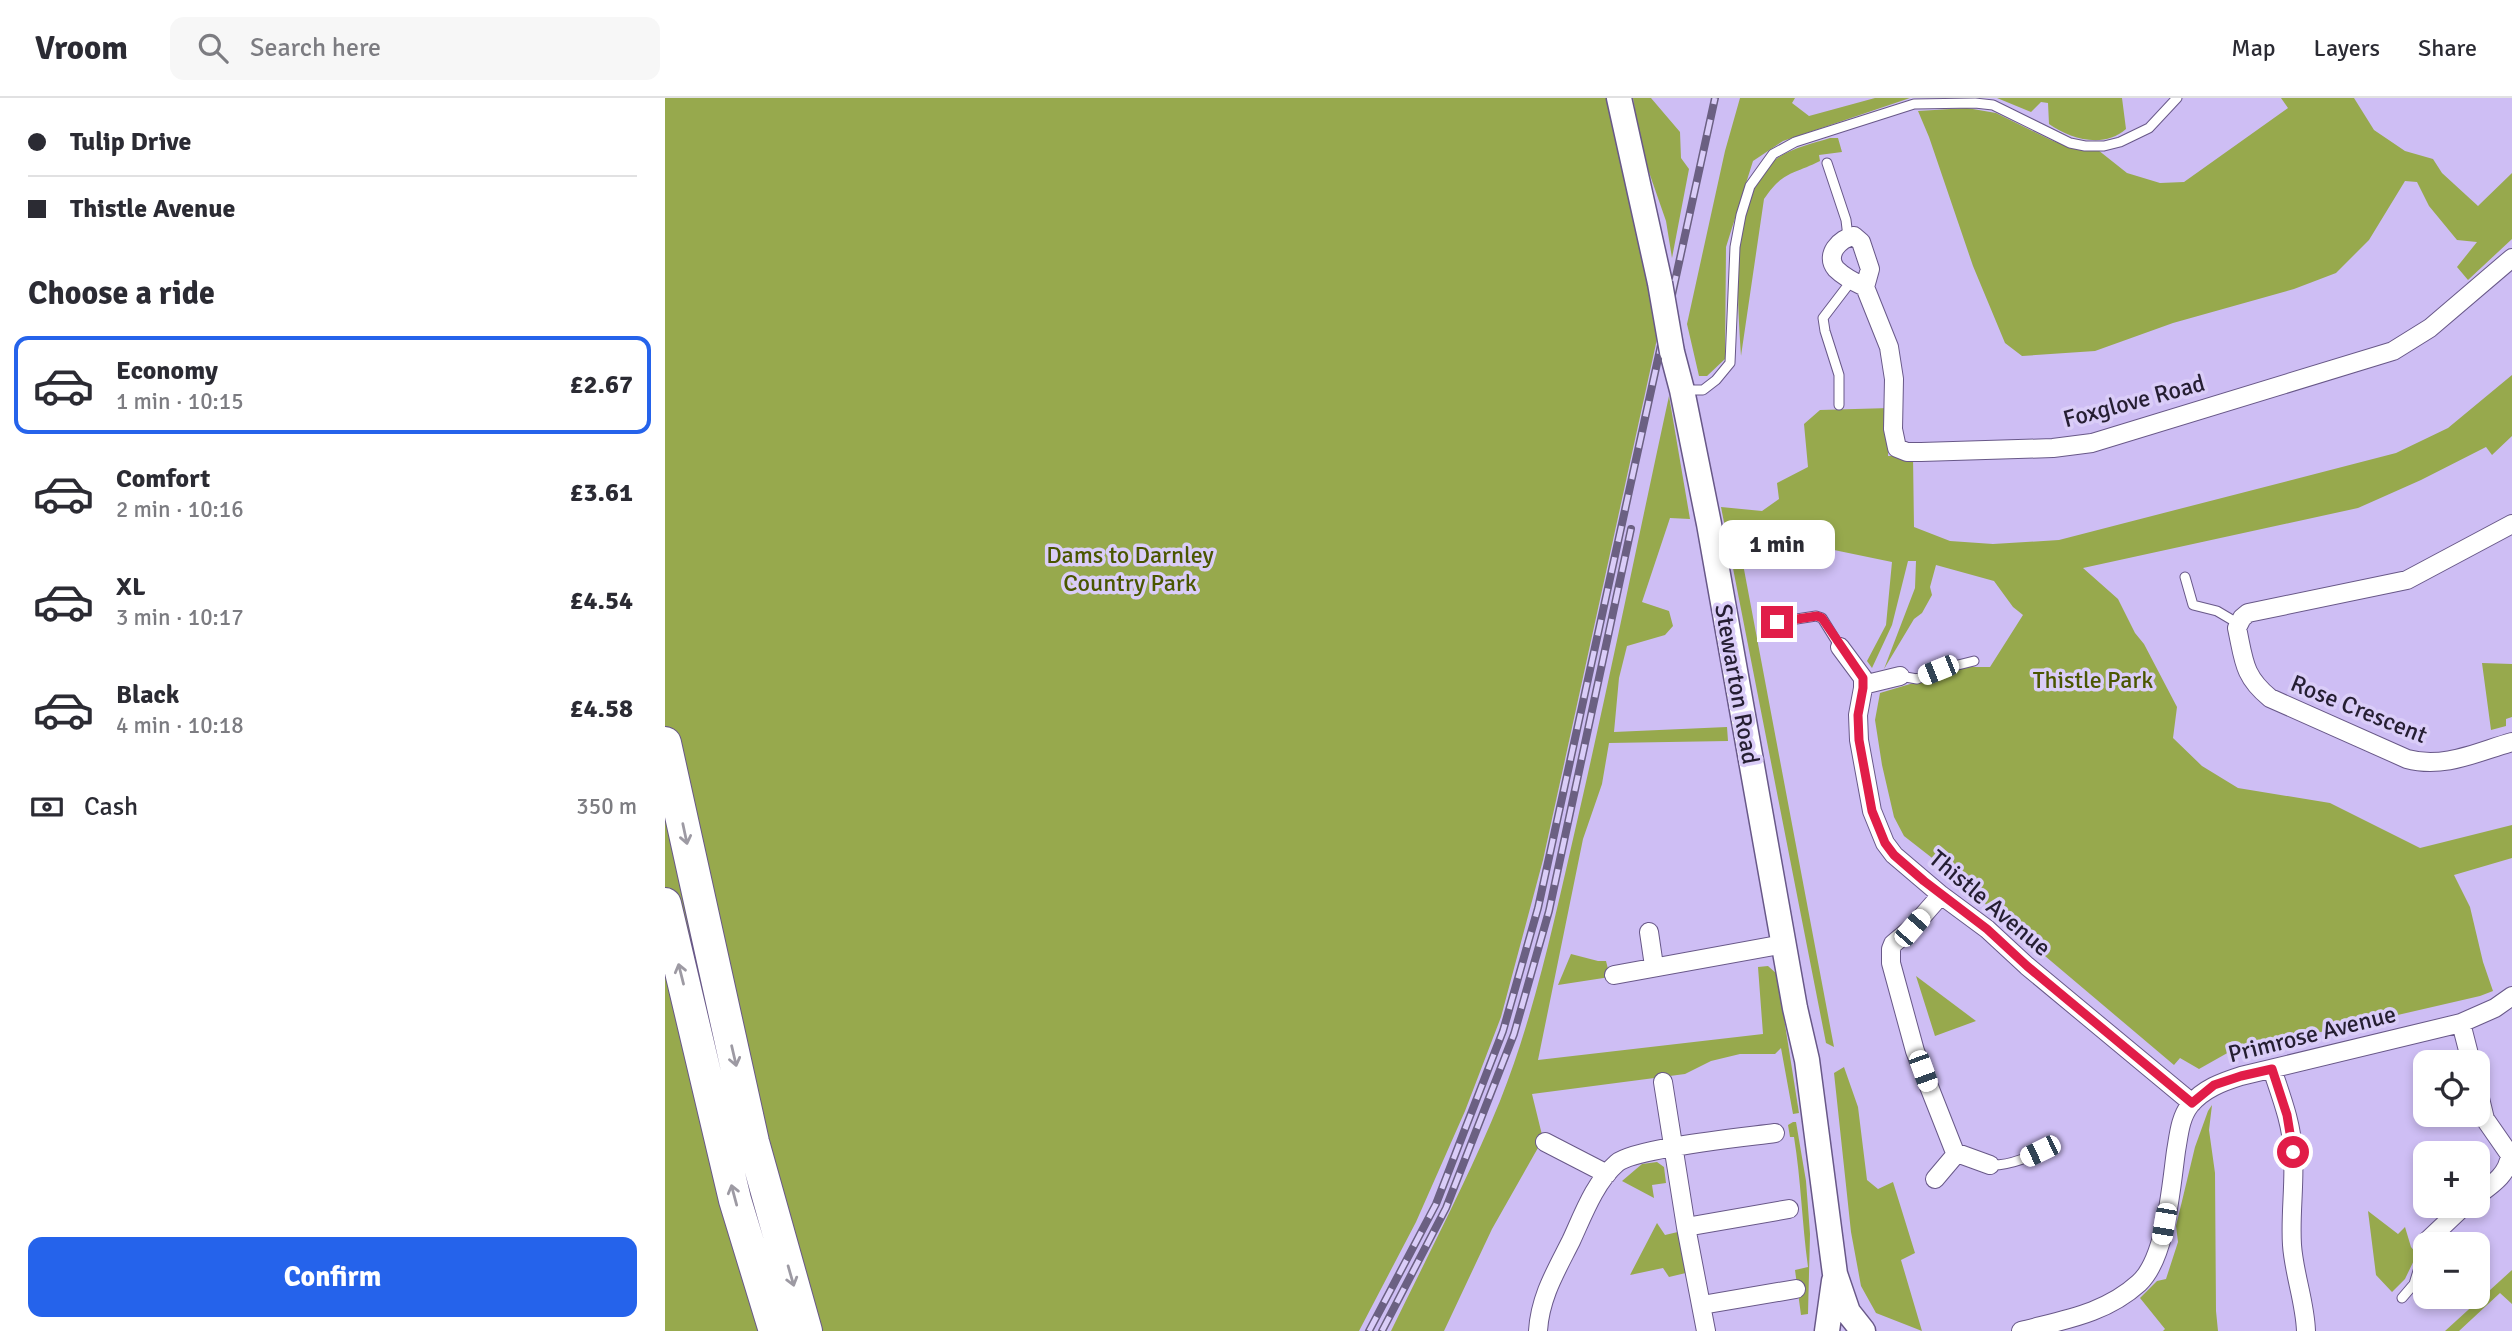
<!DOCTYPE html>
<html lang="en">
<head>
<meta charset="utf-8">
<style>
	:root { --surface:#fff; --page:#f7f7f7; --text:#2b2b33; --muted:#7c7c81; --line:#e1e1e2; --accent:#2563eb }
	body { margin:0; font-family:Signika,sans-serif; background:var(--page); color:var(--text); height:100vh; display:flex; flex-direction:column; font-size:26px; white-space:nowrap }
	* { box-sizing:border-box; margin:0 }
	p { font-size:23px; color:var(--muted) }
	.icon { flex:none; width:38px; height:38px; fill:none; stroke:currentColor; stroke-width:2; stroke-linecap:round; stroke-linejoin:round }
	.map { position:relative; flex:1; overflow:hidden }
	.side { display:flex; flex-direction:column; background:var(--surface); width:665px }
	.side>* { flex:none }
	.banner { display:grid; align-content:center; height:154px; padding:0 28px; background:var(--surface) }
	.tools { position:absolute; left:1748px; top:952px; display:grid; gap:14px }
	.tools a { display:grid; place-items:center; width:77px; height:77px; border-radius:14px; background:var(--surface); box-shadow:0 4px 10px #0003; font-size:35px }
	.end { position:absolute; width:32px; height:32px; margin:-16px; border:9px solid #e11d48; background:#fff; box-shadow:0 0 0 4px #fff }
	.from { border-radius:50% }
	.bubble { position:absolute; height:49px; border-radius:14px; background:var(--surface); box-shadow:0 4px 10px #0003; font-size:23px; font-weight:700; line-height:49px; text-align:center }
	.car { position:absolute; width:21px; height:42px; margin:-21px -10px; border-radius:9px; box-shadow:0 0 5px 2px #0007; background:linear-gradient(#fff 24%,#345 0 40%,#fff 0 76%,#345 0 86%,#fff 0) }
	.banner b { display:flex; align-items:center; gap:24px; height:66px; font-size:26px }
	.banner b+b { border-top:2px solid var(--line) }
	.banner i { width:18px; height:18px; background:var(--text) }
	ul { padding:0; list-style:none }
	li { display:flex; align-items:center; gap:21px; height:98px; margin:0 14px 10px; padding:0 14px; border:4px solid transparent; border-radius:14px }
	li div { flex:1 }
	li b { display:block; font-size:26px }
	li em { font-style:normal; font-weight:700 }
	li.current { border-color:var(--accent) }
	li>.icon { width:63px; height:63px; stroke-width:1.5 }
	h2 { padding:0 28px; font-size:32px; line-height:84px }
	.pay { display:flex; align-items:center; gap:18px; height:77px; padding:0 28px; font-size:26px }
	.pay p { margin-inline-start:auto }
	.button { display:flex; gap:14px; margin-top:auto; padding:14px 28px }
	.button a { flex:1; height:80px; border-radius:14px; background:var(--accent); color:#fff; font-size:28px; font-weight:700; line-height:80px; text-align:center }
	header { display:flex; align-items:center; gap:42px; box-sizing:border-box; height:98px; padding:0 35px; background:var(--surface); border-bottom:2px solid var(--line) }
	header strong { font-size:33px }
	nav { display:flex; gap:38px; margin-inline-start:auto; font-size:24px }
	.search { width:490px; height:63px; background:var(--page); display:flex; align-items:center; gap:18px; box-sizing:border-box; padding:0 24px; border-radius:14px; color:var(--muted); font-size:26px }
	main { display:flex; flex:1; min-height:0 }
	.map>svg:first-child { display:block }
</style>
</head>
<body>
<header>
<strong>Vroom</strong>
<div class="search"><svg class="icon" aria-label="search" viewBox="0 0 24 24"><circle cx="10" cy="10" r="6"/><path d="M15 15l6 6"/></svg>Search here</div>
<nav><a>Map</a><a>Layers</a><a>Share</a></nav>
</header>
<main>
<section class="side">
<div class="banner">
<b><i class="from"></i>Tulip Drive</b>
<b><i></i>Thistle Avenue</b>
</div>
<h2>Choose a ride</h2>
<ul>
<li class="current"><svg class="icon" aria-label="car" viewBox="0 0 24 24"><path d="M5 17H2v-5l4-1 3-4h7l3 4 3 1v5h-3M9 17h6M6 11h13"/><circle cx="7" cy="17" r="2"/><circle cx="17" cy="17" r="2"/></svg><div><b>Economy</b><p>1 min · 10:15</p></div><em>£2.67</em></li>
<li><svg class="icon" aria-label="car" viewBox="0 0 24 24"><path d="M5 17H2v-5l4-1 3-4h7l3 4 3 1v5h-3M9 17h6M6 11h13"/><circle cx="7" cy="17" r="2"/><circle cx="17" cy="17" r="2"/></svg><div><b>Comfort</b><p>2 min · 10:16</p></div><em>£3.61</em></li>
<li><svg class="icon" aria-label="car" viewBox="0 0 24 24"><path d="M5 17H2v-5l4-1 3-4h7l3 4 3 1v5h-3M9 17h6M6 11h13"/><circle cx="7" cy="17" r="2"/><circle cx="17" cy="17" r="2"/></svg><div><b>XL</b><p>3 min · 10:17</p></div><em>£4.54</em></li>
<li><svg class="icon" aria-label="car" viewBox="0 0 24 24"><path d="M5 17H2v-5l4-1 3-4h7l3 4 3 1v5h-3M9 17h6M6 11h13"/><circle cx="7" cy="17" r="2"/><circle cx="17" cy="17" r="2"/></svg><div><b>Black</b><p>4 min · 10:18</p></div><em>£4.58</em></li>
</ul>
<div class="pay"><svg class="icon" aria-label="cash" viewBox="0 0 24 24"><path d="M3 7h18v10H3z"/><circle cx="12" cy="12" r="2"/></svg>Cash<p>350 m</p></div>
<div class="button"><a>Confirm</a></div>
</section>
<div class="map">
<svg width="1847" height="1233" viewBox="0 0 1847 1233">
	<rect width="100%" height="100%" fill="#cebef4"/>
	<path fill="#97a94d" d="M0,0h954l45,209 -121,553 -42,157 -36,94 -49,111 -57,109h-694z
		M968,0h18l29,34 1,26 8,11 -17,89 -6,-37 -24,-69z
		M1075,0h55l-3,5 17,13 66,-18h35l-127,43 -30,20 -27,86 -1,112 -18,17h-8l-12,-52 38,-173z
		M1332,0h125l4,31c-22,20 -56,10 -77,-5l-1,-21 -7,-1 -10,10z
		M1616,0h73l20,32 31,21 28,8 9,14 36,33 34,-33v66l-44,41 -11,-13 20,-25 -20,-2 -28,-34 -12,-24 -12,-1 -36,59 -33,33 -42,16 -121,34 -78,28 -73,5 -17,-13 -32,-77 -44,-129 -11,-26 49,-3 29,5 55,27 23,9 24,1 29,23 33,10 24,-1 104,-74z
		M1165,40h8l4,14 -23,3 1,6c-28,14 -37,10 -56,38l-23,157c-3,-52 -14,-167 38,-199 14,-9 35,-14 51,-19z
		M1847,277v61l-20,19 -6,-8 -65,33 -63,28 -275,60 35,31 17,34 9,11 33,63 -4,31 29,28 36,22 92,15 90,45 92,-23v33l-58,17 16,32 13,55 10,29 -13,5 -143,33 -99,18 -39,22 -19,-11 -6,7 -187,-158 -5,-10 -78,-61 -10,-19 -12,-52 -7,-45 5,-27 87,-26h23l33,-52 -10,-8 -19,-26 -58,-16 -6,22 2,8 -10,18 -8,6 -30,50 31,-81 1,-27h-8l-16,64 -20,43 -5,-7 19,-36 6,-63 -58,-12 -54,-4 -19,17 -18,1 91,483 -8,-4 -105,-536 41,4 17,-12 -2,-16 31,-16 -4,-43 16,-14 70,-2 -2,48h25l1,71 36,14 43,3 66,-4 337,-87 52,-25z
		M1004,298l21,123 -20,-1 -28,84 27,9 4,15 -8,9 -38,11 -8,32 -5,54 113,-5 1,14 -119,2 -7,41 -19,55 -45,221 225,-26 -5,-67 10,-1 9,8 22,139 -6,1 -12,-66 -6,6h-35l-29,7 -26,13 -153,20 11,45 -51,90 -48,102h-53c37,-76 77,-152 109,-230 35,-88 55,-184 76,-275 33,-143 62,-287 93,-430z
		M1817,565l30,1v53l-6,2v7l-15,4z
		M906,856l27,7h8l4,16 -52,8z
		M1251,878l60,45 -41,15z
		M1179,969l14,40 9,73 11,9 15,-7 22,71 -14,7 21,71 -46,-18 -15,-27 -10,-54 -17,-159z
		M1547,1007l-3,25 6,43 1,138 2,20h-55l2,-2 -25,-31 17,-17 9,-2 12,-37 -2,-16 19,-79 13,-36z
		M1128,1024h3l10,59 4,53 -2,80 -7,1 -6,-45 13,-3c-6,-44 -7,-87 -14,-130h-4l-2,-12z
		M992,1064l7,5 2,16 -14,2 2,13 -32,-17 20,-17z
		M1703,1113l30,23 7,-7 6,20 6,7 -12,25 -13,13 -16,-17z
		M992,1125l8,12 17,-4 8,41 -21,5 -6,-9 -33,7z
		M1847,1172v34l-12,-11 -41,38h-14z"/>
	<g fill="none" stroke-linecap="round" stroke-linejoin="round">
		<defs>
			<path id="lane" d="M1162,65l19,57 2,17
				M1019,292h19l13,-10 14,-17 5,-116 6,-32 9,-29 23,-32 22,-12 119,-38 61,-1 18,2 77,38 15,3h19l16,-4 29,-14 28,-30
				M1174,307v-30l-14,-44 -2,-13 29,-38
				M1520,479l8,28 24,6 22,13
				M1112,524l39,-6 6,2 18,29
				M1235,578l17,3 21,-9 36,-9
				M1325,1067c22,1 43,-10 63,-20
				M1737,1200l12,-14 11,-36"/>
			<path id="street" d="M1200,189c-9,-4 -22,-11 -29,-18 -12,-14 4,-31 18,-33l7,6 9,27 -5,18 24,60 5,32 -1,50 4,19 10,4h14l132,-4 39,-5 301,-92 37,-23 82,-70
				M1847,426l-105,56 -159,33 -6,5 -5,10c7,32 6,48 33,70l137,61c37,10 70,-7 105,-17
				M1175,549l23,31v10l-5,27 1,25 13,71 13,32 9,12 47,40 46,34 40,37 165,137
				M1198,587l37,-9
				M1276,797l-29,33 -19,16 -2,5v14l24,88 39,99 3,3 33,12
				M984,834l5,34
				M949,877l170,-31
				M1796,925l10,39
				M1607,971c9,27 20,55 21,84 2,31 -3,62 -1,92 2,29 13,57 14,86
				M998,984l23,145 20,104
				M1813,992l7,29 25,36c-2,19 -17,29 -32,40
				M880,1044l62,32
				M1270,1081l22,-26
				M1021,1129l103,-18
				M1762,1143l37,-35
				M1037,1207l94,-16
				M873,1233c2,-34 18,-60 33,-90 12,-26 24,-59 46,-78 18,-15 129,-26 158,-30
				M1356,1233c42,-11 84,-17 118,-48 27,-25 32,-96 37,-132 3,-17 4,-33 14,-46 13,-16 32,-23 51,-29l220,-53 34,-15 17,-12"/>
			<path id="secondary" d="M954,0l41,185
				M1007,254l10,38 27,134 86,484 12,52 28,214 13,38 15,19
				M1162,1233l7,-50"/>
			<path id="highway" d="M0,645l88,399 53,189
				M0,806l70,296 40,131"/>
		</defs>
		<use href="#lane" stroke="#685888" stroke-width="11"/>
		<use href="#street" stroke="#685888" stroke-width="20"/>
		<use href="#secondary" stroke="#685888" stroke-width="27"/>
		<use href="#highway" stroke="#685888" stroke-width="34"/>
		<use href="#lane" stroke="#fff" stroke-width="9"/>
		<use href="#street" stroke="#fff" stroke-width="18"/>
		<use href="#secondary" stroke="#fff" stroke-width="24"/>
		<use href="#highway" stroke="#fff" stroke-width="32"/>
		<defs>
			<path id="rail" d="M704,1233l67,-127 67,-173 35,-123 177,-810
				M717,1233l64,-123 68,-174 35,-123 82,-382"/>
		</defs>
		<use href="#rail" stroke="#6b6082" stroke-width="8"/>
		<use href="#rail" stroke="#dacdf8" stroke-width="5" stroke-dasharray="16" stroke-linecap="butt"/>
		<defs>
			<path id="secondary-bridge" d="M995,185l12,69"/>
		</defs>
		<use href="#secondary-bridge" stroke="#685888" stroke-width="27" stroke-linecap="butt"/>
		<use href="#secondary-bridge" stroke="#fff" stroke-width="24"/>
	</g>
	<defs><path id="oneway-shaft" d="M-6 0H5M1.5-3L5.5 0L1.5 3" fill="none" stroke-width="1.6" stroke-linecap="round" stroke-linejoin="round" transform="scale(1.75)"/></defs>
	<g stroke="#9d9aa3">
		<use href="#oneway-shaft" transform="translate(20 736) rotate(78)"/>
		<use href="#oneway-shaft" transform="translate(16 876) rotate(-104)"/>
		<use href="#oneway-shaft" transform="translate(69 958) rotate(77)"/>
		<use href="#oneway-shaft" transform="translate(69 1097) rotate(-105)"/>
		<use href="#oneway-shaft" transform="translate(126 1178) rotate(74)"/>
	</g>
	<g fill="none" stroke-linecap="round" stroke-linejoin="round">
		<path stroke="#e11d48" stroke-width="9" d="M1112,524l40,-6 5,2 41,60v10l-5,27 1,25 13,71 13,32 9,12 30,26 63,48 40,37 165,137 22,-18 27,-9 31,-7 15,46 6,37"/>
	</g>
	<g text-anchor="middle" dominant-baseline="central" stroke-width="7" stroke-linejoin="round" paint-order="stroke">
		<g font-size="24" fill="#251e32" stroke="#dacdf8">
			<text transform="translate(1469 303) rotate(-15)">Foxglove Road</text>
			<text transform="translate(1072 586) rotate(80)">Stewarton Road</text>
			<text transform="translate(1694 611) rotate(22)">Rose Crescent</text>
			<text transform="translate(1325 805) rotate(40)">Thistle Avenue</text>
			<text transform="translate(1647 936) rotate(-14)">Primrose Avenue</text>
		</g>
		<g font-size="24" fill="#4a5600" stroke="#dacdf8">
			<text x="465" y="457">Dams to Darnley<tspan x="465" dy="28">Country Park</tspan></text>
			<text x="1428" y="582">Thistle Park</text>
		</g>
	</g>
</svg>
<div class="tools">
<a><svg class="icon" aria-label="locate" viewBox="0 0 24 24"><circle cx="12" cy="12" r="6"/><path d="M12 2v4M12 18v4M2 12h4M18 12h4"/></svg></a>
<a>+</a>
<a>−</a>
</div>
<i class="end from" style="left:1628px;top:1054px"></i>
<i class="end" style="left:1112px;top:524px"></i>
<div class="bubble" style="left:1054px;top:422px;width:116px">1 min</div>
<i class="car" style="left:1273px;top:572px;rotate:248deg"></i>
<i class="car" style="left:1247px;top:830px;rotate:41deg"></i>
<i class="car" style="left:1258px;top:973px;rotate:160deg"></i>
<i class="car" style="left:1375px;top:1053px;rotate:244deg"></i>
<i class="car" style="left:1499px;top:1126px;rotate:190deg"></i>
</div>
</main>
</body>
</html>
